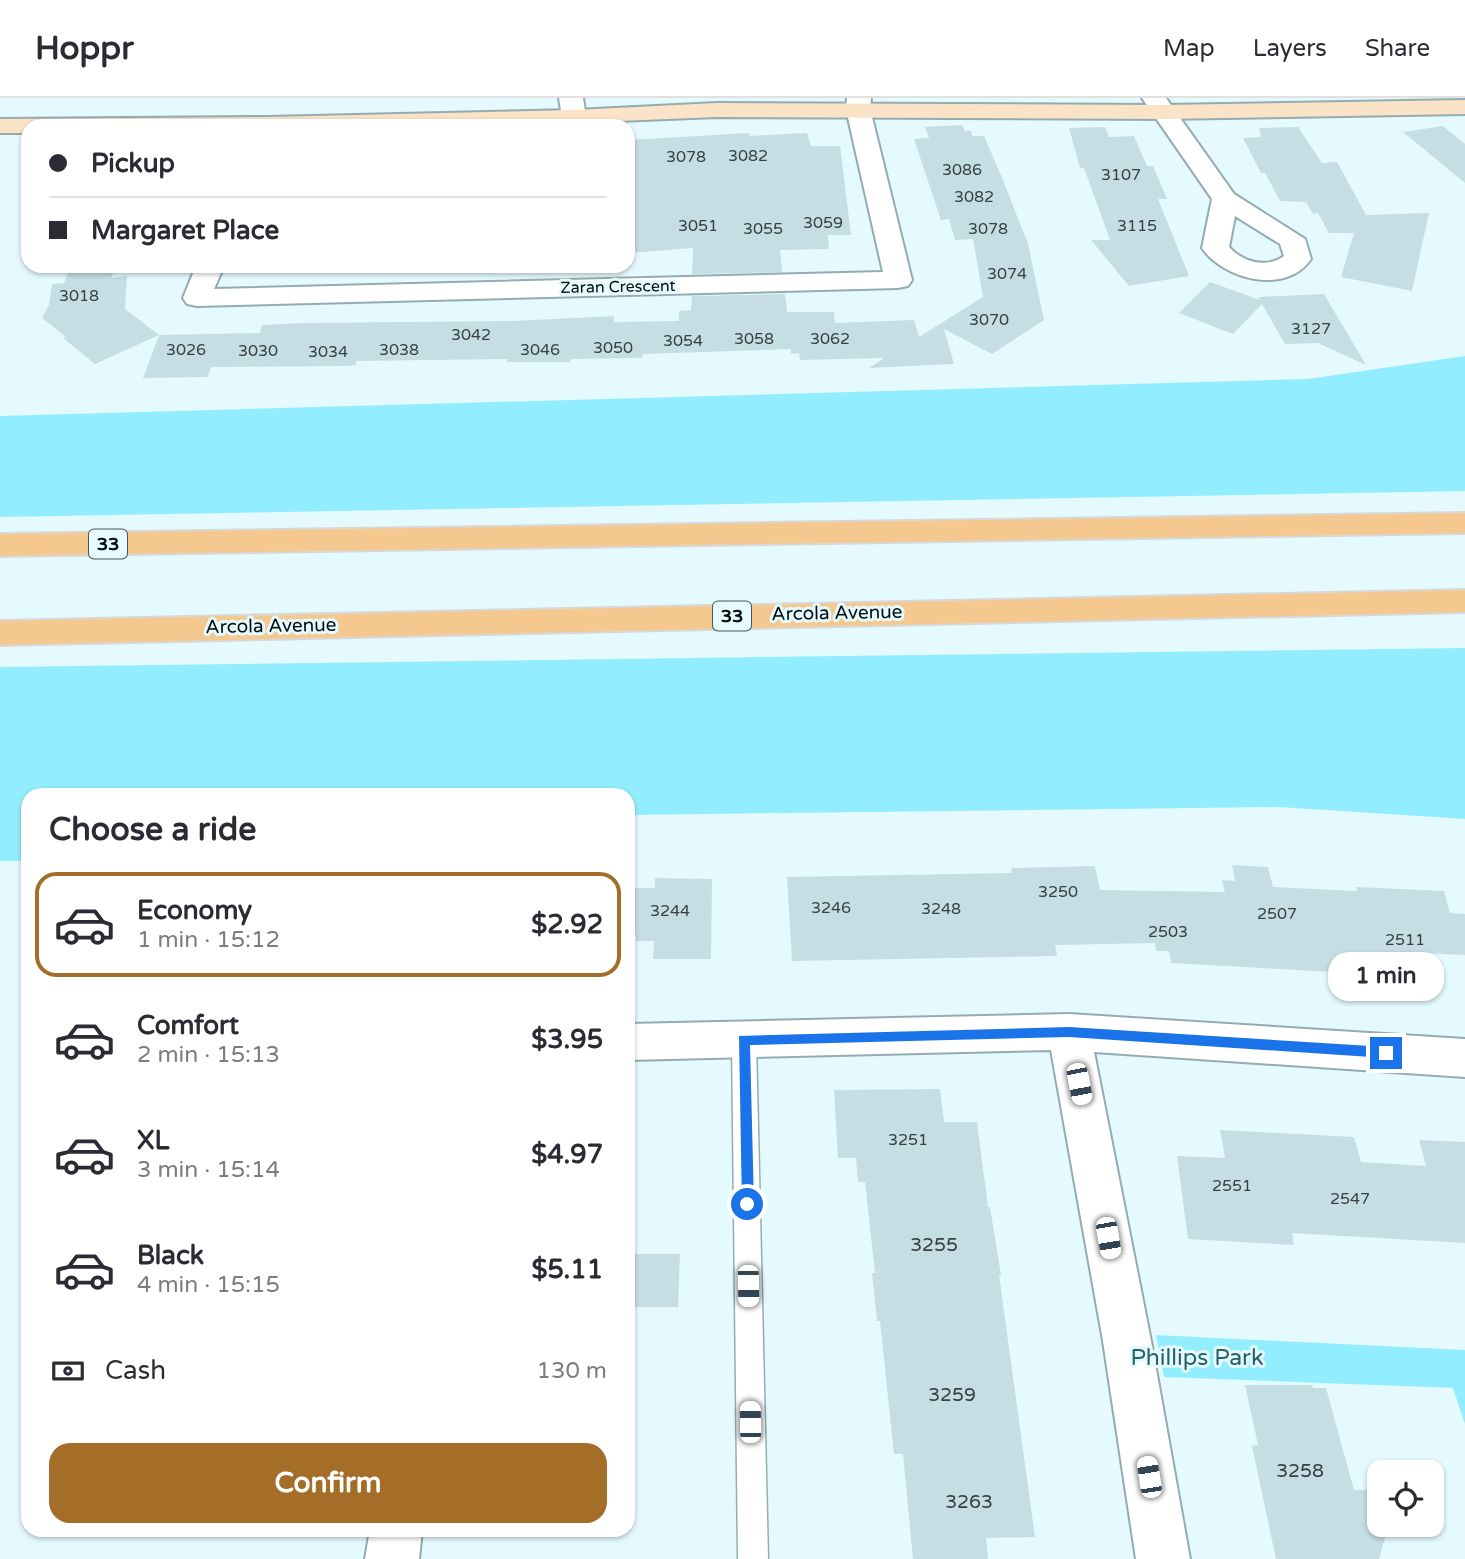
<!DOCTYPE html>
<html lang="en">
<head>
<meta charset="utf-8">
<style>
	:root { --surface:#fff; --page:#f7f7f7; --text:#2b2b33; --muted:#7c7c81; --line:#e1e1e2; --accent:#a46e28 }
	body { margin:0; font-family:"Varela Round",sans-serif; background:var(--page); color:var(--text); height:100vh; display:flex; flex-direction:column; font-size:26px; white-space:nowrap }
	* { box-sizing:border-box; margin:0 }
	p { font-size:23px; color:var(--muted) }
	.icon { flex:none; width:38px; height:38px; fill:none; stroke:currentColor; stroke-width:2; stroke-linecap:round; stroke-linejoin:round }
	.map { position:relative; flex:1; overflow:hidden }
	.details { position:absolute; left:21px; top:690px; width:614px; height:749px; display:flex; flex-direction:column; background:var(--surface); border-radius:21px; box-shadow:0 2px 5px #0004 }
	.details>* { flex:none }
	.banner { position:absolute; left:21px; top:21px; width:614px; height:154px; border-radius:21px; box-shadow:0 2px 5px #0004; display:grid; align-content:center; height:154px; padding:0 28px; background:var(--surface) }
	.buttons { position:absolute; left:1367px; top:1362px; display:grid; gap:14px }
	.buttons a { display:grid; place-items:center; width:77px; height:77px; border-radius:14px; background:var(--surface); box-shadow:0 2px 5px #0004; font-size:35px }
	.end { position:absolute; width:32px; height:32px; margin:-16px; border:9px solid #1a73e8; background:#fff; box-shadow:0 0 0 4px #fff }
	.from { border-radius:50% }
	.bubble { position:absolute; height:49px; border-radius:21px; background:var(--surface); box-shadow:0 2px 5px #0004; font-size:23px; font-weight:700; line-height:49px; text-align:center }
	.car { position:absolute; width:21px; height:42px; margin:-21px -10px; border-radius:9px; box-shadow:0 0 5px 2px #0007; background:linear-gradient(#fff 24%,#345 0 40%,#fff 0 76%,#345 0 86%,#fff 0) }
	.banner b { display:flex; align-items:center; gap:24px; height:66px; font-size:26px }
	.banner b+b { border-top:2px solid var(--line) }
	.banner i { width:18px; height:18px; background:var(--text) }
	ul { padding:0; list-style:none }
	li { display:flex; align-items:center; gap:21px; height:105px; margin:0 14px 10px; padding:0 14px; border:4px solid transparent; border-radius:21px }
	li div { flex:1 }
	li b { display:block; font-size:26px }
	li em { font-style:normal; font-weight:700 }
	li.on { border-color:var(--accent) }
	li>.icon { width:63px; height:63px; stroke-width:1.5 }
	h2 { padding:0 28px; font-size:32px; line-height:84px }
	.pay { display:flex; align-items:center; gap:18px; height:77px; padding:0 28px; font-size:26px }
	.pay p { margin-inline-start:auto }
	.button { display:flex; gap:14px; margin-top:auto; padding:14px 28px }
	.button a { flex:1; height:80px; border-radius:21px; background:var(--accent); color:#fff; font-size:28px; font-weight:700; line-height:80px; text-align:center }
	header { display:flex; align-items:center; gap:42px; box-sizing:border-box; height:98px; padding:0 35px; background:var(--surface); border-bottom:2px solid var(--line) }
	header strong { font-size:33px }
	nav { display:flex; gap:38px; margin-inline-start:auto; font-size:24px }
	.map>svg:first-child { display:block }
</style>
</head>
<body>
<header>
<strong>Hoppr</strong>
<nav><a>Map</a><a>Layers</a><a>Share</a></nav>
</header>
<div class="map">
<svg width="1465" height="1461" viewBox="0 0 1465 1461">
	<rect width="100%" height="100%" fill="#e5fafe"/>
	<path fill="#92eefe" d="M1465,258v135l-1465,26v-101l1308,-37z
		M1465,550v171l-186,-12 -651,8v-21h-600v67h-28v-194z
		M1156,1237l309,15v74l-12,-36 -289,-11z"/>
	<path fill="#c5dee3" d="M962,27l3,6h6l1,5h12l19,44 25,64 16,76 -52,34 -48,-25 10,35 -85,4 15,-10 -84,2 -1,-7 -8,1v-5l-148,5 -1,4 -71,1 -1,3h-63v-3l-151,2v4l-11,1 -134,1 -3,10 -65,1 16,-43 101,-2 2,-8 43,-2 209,-2 100,-5v6l65,-1v-10l12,-1 1,-14 93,-2 2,18h47l1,11 79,-3 5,17 64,-40 -10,-58 -18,1 -6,-21 -8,1 -27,-81 15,-1 -4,-11z
		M1443,28l22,18v39l-62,-51z
		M1105,29l4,10 25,-1 13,30h6l14,33h-9l31,77 -60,10 -38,-46h19l-26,-72h-4l-11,-40z
		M1298,29l24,36 15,-1 29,53 63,-2 -17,78 -71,-14 13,-44h-25l-11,-20 -5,1 -7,-12 -26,-1 -15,-28h-4l-18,-35 18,-1 -2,-9z
		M749,35l1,3 57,-3 4,13h29l11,89h-23l1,14 -49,1 2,22 -90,2 1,-26 -65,5v-113z
		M71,168h45l-5,12 16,-2 -2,33 34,26 -64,29 -32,-26 3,-1 -24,-19 7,-13 3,-21 12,-1z
		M1210,184l50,18 -2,-3 66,-3 42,71 -48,-22 -33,1 -23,-40 -29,30 -54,-21z
		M1232,767l36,2 5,20 84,4 -1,-4 88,4 6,22 15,1v41l-62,-3 6,24 -238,-13 -2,-12h-13l-1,-8 -100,2 2,11 -265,5 -5,-84 225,-4 -1,-5 84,-2 5,24 125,2 -3,-12 13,1z
		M655,780l57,1 -1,80h-58l1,-18h-18v-6h-8v-47h27z
		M940,991l4,33h33l11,85h2l11,68h-2l36,262 -49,1 2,21h-75l-10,-105h-9l-14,-133h-3l-5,-48h3l-10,-91h-7l-2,-24h-18l-4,-68z
		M1220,1032l134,7 7,25 65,4 -7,-26 46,2v101l-173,-10 2,12 -106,-6 -11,-83 48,2z
		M628,1156h52l-2,53h-50z
		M1245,1287h67l1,3h13l28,102h25v34h10l-10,35h-103l-24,-113 6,-1z"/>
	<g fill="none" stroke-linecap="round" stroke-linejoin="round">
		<defs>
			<path id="lane" d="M744,932l8,3 4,7 12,519h-30l-6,-519 4,-7z"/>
			<path id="street" d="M559,0h24l3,19 -3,5 -9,2 -9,-2 -3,-5z
				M847,0h24l-1,11 42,171 -4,6 -10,2 -701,18 -10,-2 -4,-6 13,-32h28l-10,23 669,-17 -37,-163z
				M1142,0h24l68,96 71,45 6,20c-25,37 -88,20 -109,-11l10,-49zM1235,118l45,28 4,12c-18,13 -41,6 -55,-9z
				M1069,916l396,25v38l-371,-25 57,289 39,218h-54l-33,-218 -52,-291 -423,10v-36z
				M370,1432h52l-3,29h-54z"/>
			<path id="secondary" d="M1465,2v14l-302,5 -446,-2 -220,9h-469v7h-28v-14l267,-2 307,-7 143,-7 446,2z"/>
			<path id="primary" d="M1465,415v20l-1465,23v-22z
				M1465,492v22l-1465,33v-24z"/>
		</defs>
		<use href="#lane" stroke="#94acb1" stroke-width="3"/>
		<use href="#street" stroke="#94acb1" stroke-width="4"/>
		<use href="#secondary" stroke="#94acb1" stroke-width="4"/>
		<use href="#primary" stroke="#d7d8d9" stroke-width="4"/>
		<use href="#lane" fill="#fff" fill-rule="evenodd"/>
		<use href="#street" fill="#fff" fill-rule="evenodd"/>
		<use href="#secondary" fill="#fae3c7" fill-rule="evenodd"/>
		<use href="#primary" fill="#f4c88e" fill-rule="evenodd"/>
	</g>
	<path fill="#1a73e8" d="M1069,929l317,20 6,6 -6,5 -317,-21 -319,8 4,159 -2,4h-10l-3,-172z"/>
	<g text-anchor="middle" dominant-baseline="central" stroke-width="6" stroke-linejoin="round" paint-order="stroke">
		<g font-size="16" fill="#354244">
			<text x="748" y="58">3082</text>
			<text x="686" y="59">3078</text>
			<text x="962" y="72">3086</text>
			<text x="1121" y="77">3107</text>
			<text x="974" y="99">3082</text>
			<text x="823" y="125">3059</text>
			<text x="698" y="128">3051</text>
			<text x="1137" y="128">3115</text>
			<text x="763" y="131">3055</text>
			<text x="988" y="131">3078</text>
			<text x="1007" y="176">3074</text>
			<text x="79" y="198">3018</text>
			<text x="989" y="222">3070</text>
			<text x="1311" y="231">3127</text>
			<text x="471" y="237">3042</text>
			<text x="754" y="241">3058</text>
			<text x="830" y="241">3062</text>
			<text x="683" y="243">3054</text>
			<text x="613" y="250">3050</text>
			<text x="186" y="252">3026</text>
			<text x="399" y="252">3038</text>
			<text x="540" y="252">3046</text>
			<text x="258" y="253">3030</text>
			<text x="328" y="254">3034</text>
			<text x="1058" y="794">3250</text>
			<text x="831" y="810">3246</text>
			<text x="941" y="811">3248</text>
			<text x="670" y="813">3244</text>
			<text x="1277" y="816">2507</text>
			<text x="1168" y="834">2503</text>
			<text x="1405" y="842">2511</text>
			<text x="908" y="1042">3251</text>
			<text x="1232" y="1088">2551</text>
			<text x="1350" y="1101">2547</text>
		</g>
		<g font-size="16" fill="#050e0f" stroke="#e5fafe">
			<text transform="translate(618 189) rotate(-1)">Zaran Crescent</text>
		</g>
		<g fill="#e5fafe" stroke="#485557" stroke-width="2">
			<rect x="89" y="431.5" width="38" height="29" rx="5"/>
			<rect x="713" y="503.5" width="38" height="29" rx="5"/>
		</g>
		<g font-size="18" font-weight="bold" fill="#050e0f">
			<text x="108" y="446">33</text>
			<text x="732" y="518">33</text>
		</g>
		<g font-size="19" fill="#050e0f" stroke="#e5fafe">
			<text transform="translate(837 515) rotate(-1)">Arcola Avenue</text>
			<text transform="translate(271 528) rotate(-1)">Arcola Avenue</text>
		</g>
		<g font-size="19" fill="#354244">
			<text x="934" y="1147">3255</text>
			<text x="952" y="1297">3259</text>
			<text x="1300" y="1373">3258</text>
			<text x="969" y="1404">3263</text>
		</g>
		<g font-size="23" fill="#26616b" stroke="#e5fafe">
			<text x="1197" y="1260">Phillips Park</text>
		</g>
	</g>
</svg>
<div class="buttons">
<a><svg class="icon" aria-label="locate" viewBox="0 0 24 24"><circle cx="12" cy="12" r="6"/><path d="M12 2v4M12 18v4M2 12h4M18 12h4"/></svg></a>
</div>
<i class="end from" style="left:747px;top:1106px"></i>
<i class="end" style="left:1386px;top:955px"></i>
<div class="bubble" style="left:1328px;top:854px;width:116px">1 min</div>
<i class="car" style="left:1079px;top:986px;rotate:169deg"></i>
<i class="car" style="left:1108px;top:1140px;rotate:170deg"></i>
<i class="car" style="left:748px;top:1188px;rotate:179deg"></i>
<i class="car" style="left:750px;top:1324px;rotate:359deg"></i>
<i class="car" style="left:1149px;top:1379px;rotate:351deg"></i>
<div class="banner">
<b><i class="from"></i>Pickup</b>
<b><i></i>Margaret Place</b>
</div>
<section class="details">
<h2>Choose a ride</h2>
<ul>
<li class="on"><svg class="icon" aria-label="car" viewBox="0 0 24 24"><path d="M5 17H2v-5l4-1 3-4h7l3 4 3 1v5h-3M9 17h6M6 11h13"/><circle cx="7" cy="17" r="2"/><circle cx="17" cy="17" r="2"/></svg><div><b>Economy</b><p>1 min · 15:12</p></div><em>$2.92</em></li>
<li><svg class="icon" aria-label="car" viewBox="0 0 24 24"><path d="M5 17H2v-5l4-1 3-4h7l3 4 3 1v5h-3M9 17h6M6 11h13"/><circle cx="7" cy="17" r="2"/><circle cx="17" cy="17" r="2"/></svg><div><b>Comfort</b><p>2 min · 15:13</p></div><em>$3.95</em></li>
<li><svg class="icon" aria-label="car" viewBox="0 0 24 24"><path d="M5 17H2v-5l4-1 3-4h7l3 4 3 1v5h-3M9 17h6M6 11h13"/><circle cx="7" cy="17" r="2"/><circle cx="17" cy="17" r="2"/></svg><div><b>XL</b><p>3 min · 15:14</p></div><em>$4.97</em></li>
<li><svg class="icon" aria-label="car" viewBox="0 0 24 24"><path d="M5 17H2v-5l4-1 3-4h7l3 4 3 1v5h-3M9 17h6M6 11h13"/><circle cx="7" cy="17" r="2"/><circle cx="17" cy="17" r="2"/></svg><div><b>Black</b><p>4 min · 15:15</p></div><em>$5.11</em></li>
</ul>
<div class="pay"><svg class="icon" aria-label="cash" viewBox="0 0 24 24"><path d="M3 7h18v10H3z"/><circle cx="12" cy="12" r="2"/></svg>Cash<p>130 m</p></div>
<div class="button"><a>Confirm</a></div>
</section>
</div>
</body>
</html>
